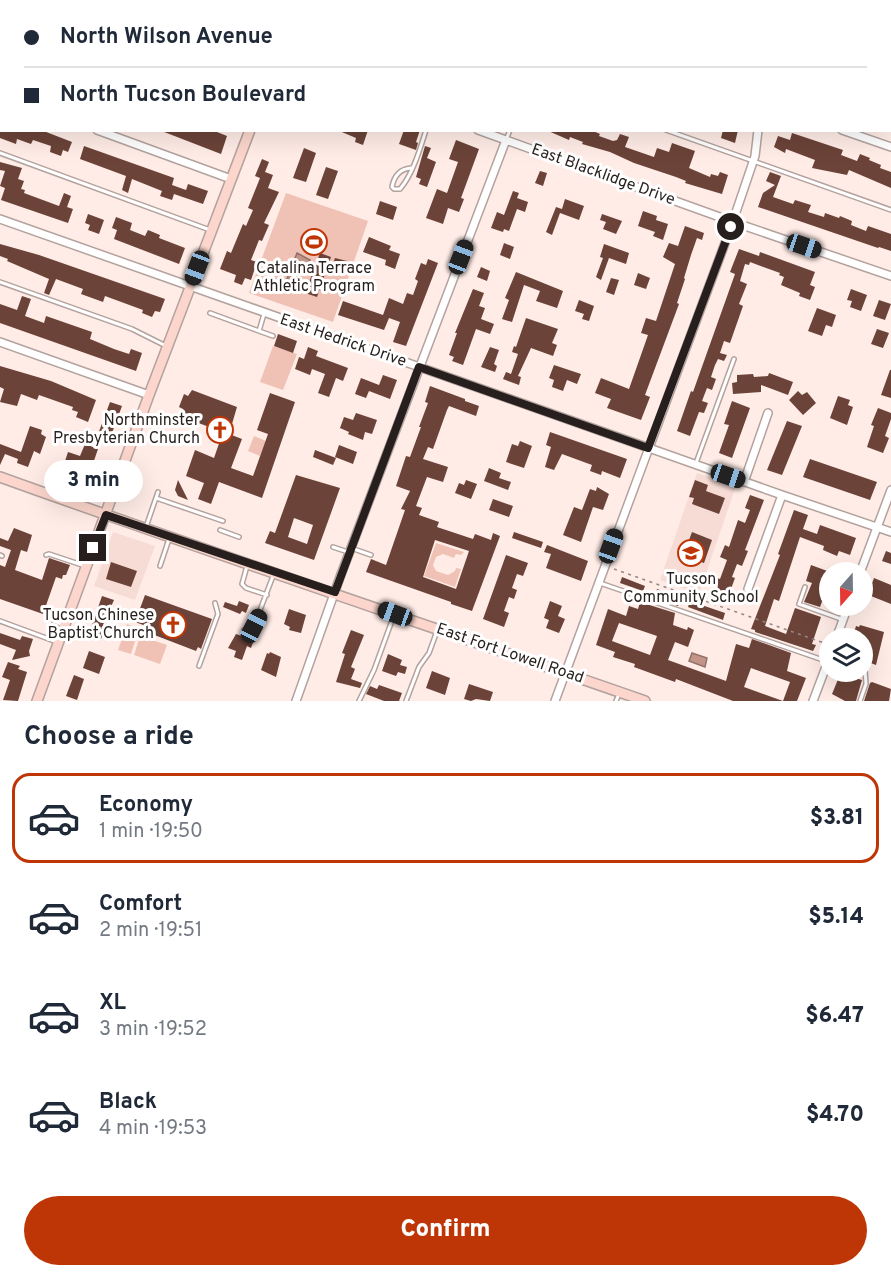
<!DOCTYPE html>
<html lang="en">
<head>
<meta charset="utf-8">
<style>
	:root { --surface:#fff; --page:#f6f6f7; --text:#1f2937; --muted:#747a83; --line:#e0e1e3; --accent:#bf3606 }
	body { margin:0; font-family:Overpass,sans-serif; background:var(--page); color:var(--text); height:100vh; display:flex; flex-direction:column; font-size:22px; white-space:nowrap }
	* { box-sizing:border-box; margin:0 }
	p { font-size:20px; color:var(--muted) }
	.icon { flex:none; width:33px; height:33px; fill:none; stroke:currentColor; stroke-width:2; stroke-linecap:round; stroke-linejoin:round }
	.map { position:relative; height:701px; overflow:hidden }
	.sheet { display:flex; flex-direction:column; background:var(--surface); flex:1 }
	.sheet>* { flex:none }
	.hud { position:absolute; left:0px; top:0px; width:891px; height:132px; box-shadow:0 6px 24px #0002; display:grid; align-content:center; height:132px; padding:0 24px; background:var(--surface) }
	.needle { width:39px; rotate:200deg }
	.fabs { position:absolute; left:819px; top:562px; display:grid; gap:12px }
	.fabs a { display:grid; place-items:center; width:54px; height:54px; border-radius:50%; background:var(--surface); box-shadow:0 6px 24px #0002; font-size:30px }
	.end { position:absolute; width:27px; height:27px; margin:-14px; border:8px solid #261f1d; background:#fff; box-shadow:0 0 0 3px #fff }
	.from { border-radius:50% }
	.bubble { position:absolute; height:42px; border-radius:21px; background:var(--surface); box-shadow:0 6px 24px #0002; font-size:20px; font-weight:800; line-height:42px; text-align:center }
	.car { position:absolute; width:18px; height:36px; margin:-18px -9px; border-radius:8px; box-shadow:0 0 4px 2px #0007; background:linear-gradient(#222 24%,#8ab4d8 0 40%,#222 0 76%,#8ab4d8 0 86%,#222 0) }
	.hud b { display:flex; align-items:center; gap:21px; height:57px; font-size:22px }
	.hud b+b { border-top:2px solid var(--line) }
	.hud i { width:15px; height:15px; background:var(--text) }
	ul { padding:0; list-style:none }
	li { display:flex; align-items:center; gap:18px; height:90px; margin:0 12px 9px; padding:0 12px; border:3px solid transparent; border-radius:18px }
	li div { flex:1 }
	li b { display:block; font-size:22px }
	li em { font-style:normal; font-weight:800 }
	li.selected { border-color:var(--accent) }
	li>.icon { width:54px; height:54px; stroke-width:1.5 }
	h2 { padding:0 24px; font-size:27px; line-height:72px }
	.cta { display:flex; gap:12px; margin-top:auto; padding:12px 24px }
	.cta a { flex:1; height:69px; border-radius:36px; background:var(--accent); color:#fff; font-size:24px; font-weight:800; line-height:69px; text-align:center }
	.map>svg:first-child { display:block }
</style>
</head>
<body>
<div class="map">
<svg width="891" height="701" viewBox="0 0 891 701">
	<rect width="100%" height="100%" fill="#ffece7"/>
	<path fill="#f7dcd5" d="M311,0h245l-246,2z
		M697,473l39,13 -37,108 -39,-14z
		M113,532l42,14 -20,54 -41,-14z"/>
	<path fill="#f0c2b5" d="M454,0h97l-97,1z
		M286,193l82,28 -35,101 -84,-29z
		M273,346l24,8 -14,36 -23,-8z
		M254,436l12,5 -6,15 -12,-5z
		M436,543l28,9 -3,3 -5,-1 -2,4 -11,-4 -7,3 -3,8 3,6 12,4 7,-4 1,-3 5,1 -6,18 -31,-11z
		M127,624l12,5 -8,25 -13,-4z
		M140,636l27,9 -7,19 -26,-9z"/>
	<path fill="#c29588" stroke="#937268" stroke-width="1.5" d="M297,253l13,7 -8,10 -5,12 -10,-3z
		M692,653l15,5 -2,9 -16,-6z"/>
	<path fill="#6b4338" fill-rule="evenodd" d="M0,130h41l31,12 -4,10 -5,-2 -2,6 -11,-4 1,-6 -18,-6 -2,4 -14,-5 -1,5 -16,-6z
		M159,130h53l15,6 -6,18z
		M337,130h31l-5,15 -8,-3 1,-4z
		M404,130h16l-4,12 2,1 -2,7 -17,-6z
		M546,130h45l9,4 -1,2 14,5 4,-1 3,-6 9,3 -4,10 29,10 3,-9 12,4 3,-9 23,8 -6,17 21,9 1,-3 7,2 2,-4 8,3 -6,19 -37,-11 1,-2 -10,-4 -42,-14 -24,-11 -28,-8 1,-2 -13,-5 -1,3z
		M723,130h15l-3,13 -14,-5z
		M792,133l51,17 -2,5 16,6 3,-7 10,4 -1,2 12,5 -1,3 11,4v16l-42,-18 -2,5 -35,-7 3,-8 -29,-11 -1,4 -11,-6 4,-11 12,4z
		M456,140l23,9 -18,49 3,1 -5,13 -11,-4 -5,16 -17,-6 11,-29 10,4 11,-31 -9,-3z
		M84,146l90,32 -2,7 14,5 2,-6 20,7 -5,13 -29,-10 -2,6 -12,-4 2,-5 -30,-12 -4,14 -6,-3 4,-14 -46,-17z
		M425,146l6,2 -4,10 9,4 -9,25 -8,-3 2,-5 -5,-2z
		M304,148l12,5 -10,29 -13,-4z
		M262,159l7,3 -4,10 8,3 -5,13 11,4 -15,31 5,2 -7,16 -3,-1 -8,20 6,2 -6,18 -6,-2 -3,7 -8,-3 2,-7 -16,-6 7,-18 4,2 12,-29 3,2 7,-16 -5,-2 12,-30 -5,-2z
		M0,162l22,6 -4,11 6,2 -3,8 4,1 -1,3 35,13 5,-13 7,3 -4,11 6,2 -5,14 -67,-23 4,-12 -5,-2 5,-15 -5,-1z
		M326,167l12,4 -10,28 -12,-4z
		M540,171l7,2 -4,13 -8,-3z
		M770,172l11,4 -8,21 20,7 2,-4 16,5 -3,7 16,5 1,-4 14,5 1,-2 12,5 -1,4 15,6 2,-5 23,8v17l-12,-4 -1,1 -120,-41 5,-14 12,-8 -9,-4z
		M513,191l6,2 -2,5 11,4 -3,10 -8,-3 -8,22 -5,-2 -1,3 -12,-4 6,-16 7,3z
		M565,199l19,7 -5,14 -19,-7 -8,22 -6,-3 10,-25 6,2z
		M380,201l17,6 -4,13 -17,-6z
		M643,211l14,5 -1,4 12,4 -5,16 -10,-4 2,-4 -17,-6z
		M88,214l16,6 -5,14 -11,-4 2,-5 -5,-2z
		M602,214l20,7 -6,13 -13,-5 3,-7 -6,-2z
		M116,217l16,6 -2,7 15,6 3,-6 12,5 -1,3 26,10 -6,16 -65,-25 3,-9 -5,-2z
		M685,226l19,7 -2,7 -5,-2 -6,17 -7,23 1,1 -8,24 2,1 -34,91 5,2 -9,23 -34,-12 4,-9 -16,-6 6,-15 28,11 19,-54 -7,-2 5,-15 10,3 19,-57 -12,-7 6,-14 9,3z
		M369,237l22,9 -2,4 11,4 -5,15 -10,-4 1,-5 -23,-8z
		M504,243l10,4 -4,12 -10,-4z
		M0,244l39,11 126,44 -5,13 -5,-1 -3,6 -10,-4 1,-3 -38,-14 -2,6 -22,-8 2,-5 -27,-10 -7,16 -5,-2 5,-14 -42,-18 1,-2 -8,-3z
		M604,244l25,9 -3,11 -17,-6 -8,22 -5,-3 7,-19 -3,-1z
		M739,249l20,7 1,-4 55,20 -5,13 5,2 -5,13 -11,-4 1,-3 -19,-8 3,-8 -5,-2 1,-2 -30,-11 -1,3 -4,-1 -5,17 7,3 -8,20 4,2 -13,37 -6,-2 -4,12 7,2 -3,6 -6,-2 -3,6 -4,12 5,2 -4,11 -5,-2 -5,13 6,2 -4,10 -5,-1 -9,24 -13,-5 14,-40 2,1 42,-118 -5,-2z
		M320,253l11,4 -14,40 -12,-4z
		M335,258l12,3 -2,7 -12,-4z
		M428,259l10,4 -32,83 -13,-4 7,-20 -11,-4 -5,12 -46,-15 5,-14 40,14 6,-17 14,6 4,-11 6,2 5,-14 -3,-2 6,-16 5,2z
		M481,267l9,4 -3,10 -10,-4z
		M516,272l47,19 -6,17 -21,-7 4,-10 -16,-6 -12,37 -10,-3 7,-19 -4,-2z
		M638,273l12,5 -4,11 -12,-4z
		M611,278l8,2 -5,15 -8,-3z
		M473,289l11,4 -5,13 6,2 -4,11 13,5 -4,10 -14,-5 -13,36 -11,-4 2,-4 -5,-2 8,-22h-2z
		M851,289l16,6 -6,16 -11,-4 2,-6 -5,-1z
		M22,296l9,3 -6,17 19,7 2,-7 46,16 -2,7 24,10 15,5 2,-5 11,4 -6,18 -136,-48v-19l17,6z
		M579,300l15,6 -5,15 -7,-2 2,-5 -9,-3z
		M879,300l12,4 -6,16 -12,-4z
		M817,308l19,7 -4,12 -6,-2 -4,11 -14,-5z
		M526,318l32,11 -6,14 5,2 -4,11 -22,-8 -13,28 3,1 -2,8 -16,-6 3,-7 5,2 7,-20 -6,-2 2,-6 2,1z
		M877,329l12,4 -6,15 -12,-4z
		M278,334l19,7 -4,12 -19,-7z
		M308,347l10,4 -2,5 32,12 -5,13 -7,-3 -7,19 -11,-4 7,-19 -13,-5 -2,6 -15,-6 4,-12 5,2z
		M490,347l9,3 -5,14 3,2 -2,6 -14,-5z
		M554,365l27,9 -4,10 -10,-4 -4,11 -11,-4 2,-7 -5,-2z
		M0,366l51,15 45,19 -8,22 -12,-5 2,-5 -6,-2 1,-3 -34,-12 -2,5 -16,-6 -4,12 -17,-4 4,-13 -4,-2z
		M890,370h1v28l-10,-3z
		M769,373l24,9 -5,13 -27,-10v7l-28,2 -1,-11 5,-1v-7l16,-1 1,3 14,-1z
		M383,375l14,5 -7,19 -21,-8 -3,7 -11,-4 6,-16 18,7z
		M430,386l35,13v2l14,5 -3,10 -27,-10 -2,4 -14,39 -5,-2 -5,12 25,8 -5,15 -16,-5 -11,29 6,2 -3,7 20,7 -2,5 36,12 2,-5 16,6 2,-7 7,3 -28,75 -21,-7v-2l-85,-30 5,-13 15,6 19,-55 -4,-1 9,-18 -14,-5 10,-30 4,1 11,-30h-2l9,-24 -3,-1zM435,540l34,11 -13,38 -33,-12z
		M192,390l45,17 -8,27 13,5 -11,29 22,8 15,-42 -11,-4 13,-37 25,9 -33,96 -43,-16 -8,22 -13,-5 6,-16 -18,-7 9,-26 19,8 9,-26 -41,-15 1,-8 -4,-2 5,-13 4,2z
		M798,391l4,4 5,-3 9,11 -13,12 -14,-15z
		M838,396l12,4 -2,5 5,2 -6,18 -17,-7z
		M732,401l18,7 -18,50 -13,-5 10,-28 -5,-1z
		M110,402l12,4 -13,35 -12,-4z
		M878,408l13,5v6l-6,17 4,2 -6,15 -16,-6 7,-21 -3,-1z
		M356,413l21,7 -5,14 -7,-2 -2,8 -15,-6 1,-2 -9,-4 4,-11 9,3z
		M787,421l15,5 -20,49 -15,-5z
		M30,426l12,4 -1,4 5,3 -6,17 -6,-3 -6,16 -11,-4 1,-4 -13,-5 -5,11v-21l21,8z
		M550,432l77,27 -7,19 -18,-7 -1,4 -11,-4 2,-6 -30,-11 -8,16 -9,-3 6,-20 -5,-2z
		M520,441l12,5 -8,22 -18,-6 6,-18 6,2z
		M85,444l13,5 -12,35 -26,-8 8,-24 12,4z
		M339,445l18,7 -4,12 -18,-7z
		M315,450l21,8 -3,7 -20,-8z
		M810,459l67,23 -7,18 -67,-23z
		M489,468l12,5 -2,5 12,4 -3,8 -24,-9z
		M296,475l44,13 -26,72 -49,-17 5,-12 5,2zM294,518l19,7 -6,19 -19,-7z
		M178,480l10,20 -10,-4 -3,-6z
		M466,480l11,4 -6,15 -16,-6 4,-10 5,2z
		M695,480l13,5 -2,6 19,7 -6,16 -27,-10 2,-6 -5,-1z
		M597,487l12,7 -6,16 -10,-3 -12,35 -18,-7 11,-28 8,3 8,-21 6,2z
		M750,495l14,5 -19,50 3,1 -6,15 -5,-2 -5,13 3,1 -7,19 -13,-4 3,-7 -6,-2 2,-7 6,2 7,-19 -7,-3 5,-12 4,2 9,-27 7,3 5,-13 -5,-2z
		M493,499l20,7 -4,11 -20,-7z
		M794,510l14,5 -5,14 14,5 3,-9 36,13 -6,17 -11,-4 -2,5 -14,-6 1,-4 -24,-9 -21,64 -5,-2 -9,27 21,8 9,-26 26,9 -9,27 4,1 -3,6 -58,-19v-2l-4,-1 29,-74 -2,-1z
		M14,528l18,7 -5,17 -6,-2 -6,20 27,10 7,-22 21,7 -4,10h-3l-1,4 -6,-2 -13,37 -43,-15v-34l5,2 6,-17 -11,-4v-8l8,3z
		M514,532l29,10 -2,6 -29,-10z
		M692,532l20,8 -8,23 -21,-7z
		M547,545l41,16 -7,20 -35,-13 5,-14 -7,-2z
		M886,551l5,2v11l-9,-3z
		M506,555l22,8 -5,13 -6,-2 -5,14 5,2 -3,9 -5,-2 -5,14 5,2 -5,14 -21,-8z
		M111,562l26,9 -6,16 -25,-8z
		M811,565l19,7v17l-3,-1 -7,19 -16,-5 8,-19 -6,-2z
		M622,577l23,9 -2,5 -23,-8z
		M874,578l17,7v19l-20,-8v-3l-2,-1z
		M657,589l24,9 -3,8 -24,-8z
		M145,595l67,24 -11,30 -3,-2 -2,4 -52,-20 2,-5 -11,-4z
		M102,596l12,4 -11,25 3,1 -5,13 -12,-5z
		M239,601l10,4 -3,8 -4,-2 -2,3 -17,-7 2,-5 12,4z
		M550,601l12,5 -4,10 7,3 -6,14 -13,-5 3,-8 -5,-2z
		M690,601l35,12 -2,7 -35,-13z
		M640,602l35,11 -2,12 14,5 1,-3 6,3 -6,17 -13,-5 -7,18 58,21 10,-37 13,4 3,-9 39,14 -4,18 19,7 -9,23h-14l7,-19 -39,-14 -7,19 39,14h-50l-57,-22 -1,3 -41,-15 1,-3 -22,-7 2,-5 -19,-7 12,-36 18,7 3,-10 9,3zM619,623l38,13 -7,19 -38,-14z
		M289,609l17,6 -5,18 -12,-3 1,-3 -6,-3z
		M860,625l24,7 -8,33 -8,-3 -1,5h-5v-28h-10l4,-13 3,1z
		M351,630l13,5 -13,32 4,2 -4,10 11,4 -2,5 -24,-6 9,-28 -3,-1z
		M0,633l20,7 2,-4 11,3 -4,12 1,5 -18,4 4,-10 -16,-6z
		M236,634l11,4 1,-3 7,2 -4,11 -4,-2 -5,14 -8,-3 2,-6 -8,-3z
		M89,651l16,6 -6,17 -16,-6z
		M270,652l11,5 -5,20 -15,-7 6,-17 2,1z
		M388,654l14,6 -2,5 7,2 -2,7 -7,-2 -2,4 -14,-5z
		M8,662l12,4 -2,3 9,3 -9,29 -15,-1 7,-20 -8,-3z
		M432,671l18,7 -5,17 -19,-7z
		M841,672h16l-2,6 7,2 -6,21h-11l-13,-7z
		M74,675l10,4 -7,21 -11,-4z
		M872,682l19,7 -2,12h-25l6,-18z
		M469,684l24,8 -3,9 -14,-2 -5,2 -7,-2z
		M379,685l23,8 -3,8h-15l-18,-7 4,-8 7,3z"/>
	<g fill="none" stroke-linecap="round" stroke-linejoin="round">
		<defs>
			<path id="lane" d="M648,0l4,2
				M560,2v-2
				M0,30h2
				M890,83h1
				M666,130l225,80
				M506,140l4,-10
				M0,153l210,77
				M411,168c-11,1 -17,8 -19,19l2,2h6c13,-15 20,-40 26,-59
				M0,282l132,47 34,17
				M210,313l49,18 5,-17
				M259,331l14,5
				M696,463l38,-104
				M156,498l67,23
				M146,527l12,-35
				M220,530l19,7
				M333,547l15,5
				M351,548l20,7
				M0,555l2,1
				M46,555l3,-1 36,12
				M160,566l9,-27
				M247,566l-5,18 4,4 21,7
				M600,583l226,78
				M805,587l-6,17 42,15
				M0,621l57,21
				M54,621l9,4
				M244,630l10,-4 19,-50
				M199,666l19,-52 -3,-11
				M359,701l15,-31 20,-55
				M406,701l13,-34 10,-14 8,-22
				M616,701l3,-7
				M860,701l6,-17 -1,-14"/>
			<path id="street" d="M107,0l5,2
				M732,0l1,2
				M829,0l4,2
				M621,2l1,-2
				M743,2l4,-2
				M890,22h1
				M0,96h2
				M97,130l134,49
				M478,130l250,90
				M842,130l49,17
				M735,215l20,-59 3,-26
				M0,219l782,276 109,37
				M739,224l152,52
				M0,342l149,53
				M744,482l24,-69
				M860,573l31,-83
				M748,589l34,-94
				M836,639l12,-33
				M296,701l44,-124 166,-437
				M555,701l176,-474
				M813,701l17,-45"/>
			<path id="secondary" d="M298,2l1,-2
				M0,477c214,77 430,149 645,224
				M37,701l112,-306 101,-265"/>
		</defs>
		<use href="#lane" stroke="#b3a29d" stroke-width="6"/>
		<use href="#street" stroke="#b3a29d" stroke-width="10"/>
		<use href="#secondary" stroke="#b3a29d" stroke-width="12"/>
		<path stroke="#948784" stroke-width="1.5" stroke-dasharray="3 4.5" stroke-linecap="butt" d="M614,569l216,76"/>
		<use href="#lane" stroke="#fff" stroke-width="3"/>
		<use href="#street" stroke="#fff" stroke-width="7"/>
		<use href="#secondary" stroke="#fcd6cc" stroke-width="9"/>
	</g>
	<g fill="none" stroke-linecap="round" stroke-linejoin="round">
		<path stroke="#261f1d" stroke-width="8" d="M93,548l13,-33 229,77 84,-225 229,81 83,-221"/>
	</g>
	<defs>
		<symbol id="stadium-ring" viewBox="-11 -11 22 22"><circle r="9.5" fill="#fff" stroke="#bf3606" stroke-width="1.5"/><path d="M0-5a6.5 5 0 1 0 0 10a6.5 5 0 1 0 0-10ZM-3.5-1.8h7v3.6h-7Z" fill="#bf3606"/></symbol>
		<symbol id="church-ring" viewBox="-11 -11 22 22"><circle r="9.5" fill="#fff" stroke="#bf3606" stroke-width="1.5"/><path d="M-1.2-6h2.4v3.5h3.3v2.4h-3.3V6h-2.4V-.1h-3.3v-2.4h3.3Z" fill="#bf3606"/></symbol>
		<symbol id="school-ring" viewBox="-11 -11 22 22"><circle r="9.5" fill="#fff" stroke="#bf3606" stroke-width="1.5"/><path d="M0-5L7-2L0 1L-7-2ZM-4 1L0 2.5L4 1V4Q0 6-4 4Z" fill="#bf3606"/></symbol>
	</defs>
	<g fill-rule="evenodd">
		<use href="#stadium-ring" x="299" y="227" width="30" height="30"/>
		<use href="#church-ring" x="205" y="415" width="30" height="30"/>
		<use href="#school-ring" x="676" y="538" width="30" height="30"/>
		<use href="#church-ring" x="158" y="610" width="30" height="30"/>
	</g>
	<g text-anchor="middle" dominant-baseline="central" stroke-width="6" stroke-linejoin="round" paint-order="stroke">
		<g font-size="16" fill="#261f1d" stroke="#fff">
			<text transform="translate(603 175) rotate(20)">East Blacklidge Drive</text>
			<text transform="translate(343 341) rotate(19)">East Hedrick Drive</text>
			<text transform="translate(510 654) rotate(19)">East Fort Lowell Road</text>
		</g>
		<g font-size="16" fill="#261f1d" stroke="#fff">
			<text x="314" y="269">Catalina Terrace<tspan x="314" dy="18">Athletic Program</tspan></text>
			<text x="200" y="421" text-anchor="end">Northminster<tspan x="200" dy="18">Presbyterian Church</tspan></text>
			<text x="691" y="580">Tucson<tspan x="691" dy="18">Community School</tspan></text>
			<text x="154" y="616" text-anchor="end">Tucson Chinese<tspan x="154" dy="18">Baptist Church</tspan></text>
		</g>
	</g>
</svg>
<div class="fabs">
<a><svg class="needle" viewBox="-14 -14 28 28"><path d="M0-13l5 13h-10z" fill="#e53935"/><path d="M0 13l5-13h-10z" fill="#747a83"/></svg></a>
<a><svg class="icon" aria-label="layers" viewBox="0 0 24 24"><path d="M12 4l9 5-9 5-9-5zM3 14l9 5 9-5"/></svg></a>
</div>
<i class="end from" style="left:731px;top:227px"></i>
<i class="end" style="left:93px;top:548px"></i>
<div class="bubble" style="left:44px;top:460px;width:99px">3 min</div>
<i class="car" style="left:804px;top:246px;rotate:109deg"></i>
<i class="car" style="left:461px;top:257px;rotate:21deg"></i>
<i class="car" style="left:197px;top:268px;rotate:201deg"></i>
<i class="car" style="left:728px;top:476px;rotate:109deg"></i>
<i class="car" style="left:611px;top:546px;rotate:20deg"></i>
<i class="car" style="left:395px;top:614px;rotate:290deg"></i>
<i class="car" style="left:254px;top:626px;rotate:27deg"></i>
<div class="hud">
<b><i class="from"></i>North Wilson Avenue</b>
<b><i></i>North Tucson Boulevard</b>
</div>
</div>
<section class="sheet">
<h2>Choose a ride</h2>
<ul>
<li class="selected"><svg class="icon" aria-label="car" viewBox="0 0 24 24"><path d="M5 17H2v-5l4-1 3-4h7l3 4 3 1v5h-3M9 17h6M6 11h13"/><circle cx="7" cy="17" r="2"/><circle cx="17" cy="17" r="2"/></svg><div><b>Economy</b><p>1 min · 19:50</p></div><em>$3.81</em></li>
<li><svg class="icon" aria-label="car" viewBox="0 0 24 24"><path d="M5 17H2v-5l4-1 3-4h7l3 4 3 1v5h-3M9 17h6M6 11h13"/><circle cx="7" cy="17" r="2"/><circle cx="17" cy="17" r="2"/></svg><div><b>Comfort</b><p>2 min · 19:51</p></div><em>$5.14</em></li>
<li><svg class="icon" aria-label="car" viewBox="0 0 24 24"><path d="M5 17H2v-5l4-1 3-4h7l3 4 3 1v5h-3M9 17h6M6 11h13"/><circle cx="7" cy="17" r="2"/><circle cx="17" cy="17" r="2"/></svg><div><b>XL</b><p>3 min · 19:52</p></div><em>$6.47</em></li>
<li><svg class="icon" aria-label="car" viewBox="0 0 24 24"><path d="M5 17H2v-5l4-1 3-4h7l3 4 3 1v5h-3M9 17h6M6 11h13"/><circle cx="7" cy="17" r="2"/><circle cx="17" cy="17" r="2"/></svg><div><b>Black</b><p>4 min · 19:53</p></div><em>$4.70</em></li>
</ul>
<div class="cta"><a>Confirm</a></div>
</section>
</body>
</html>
